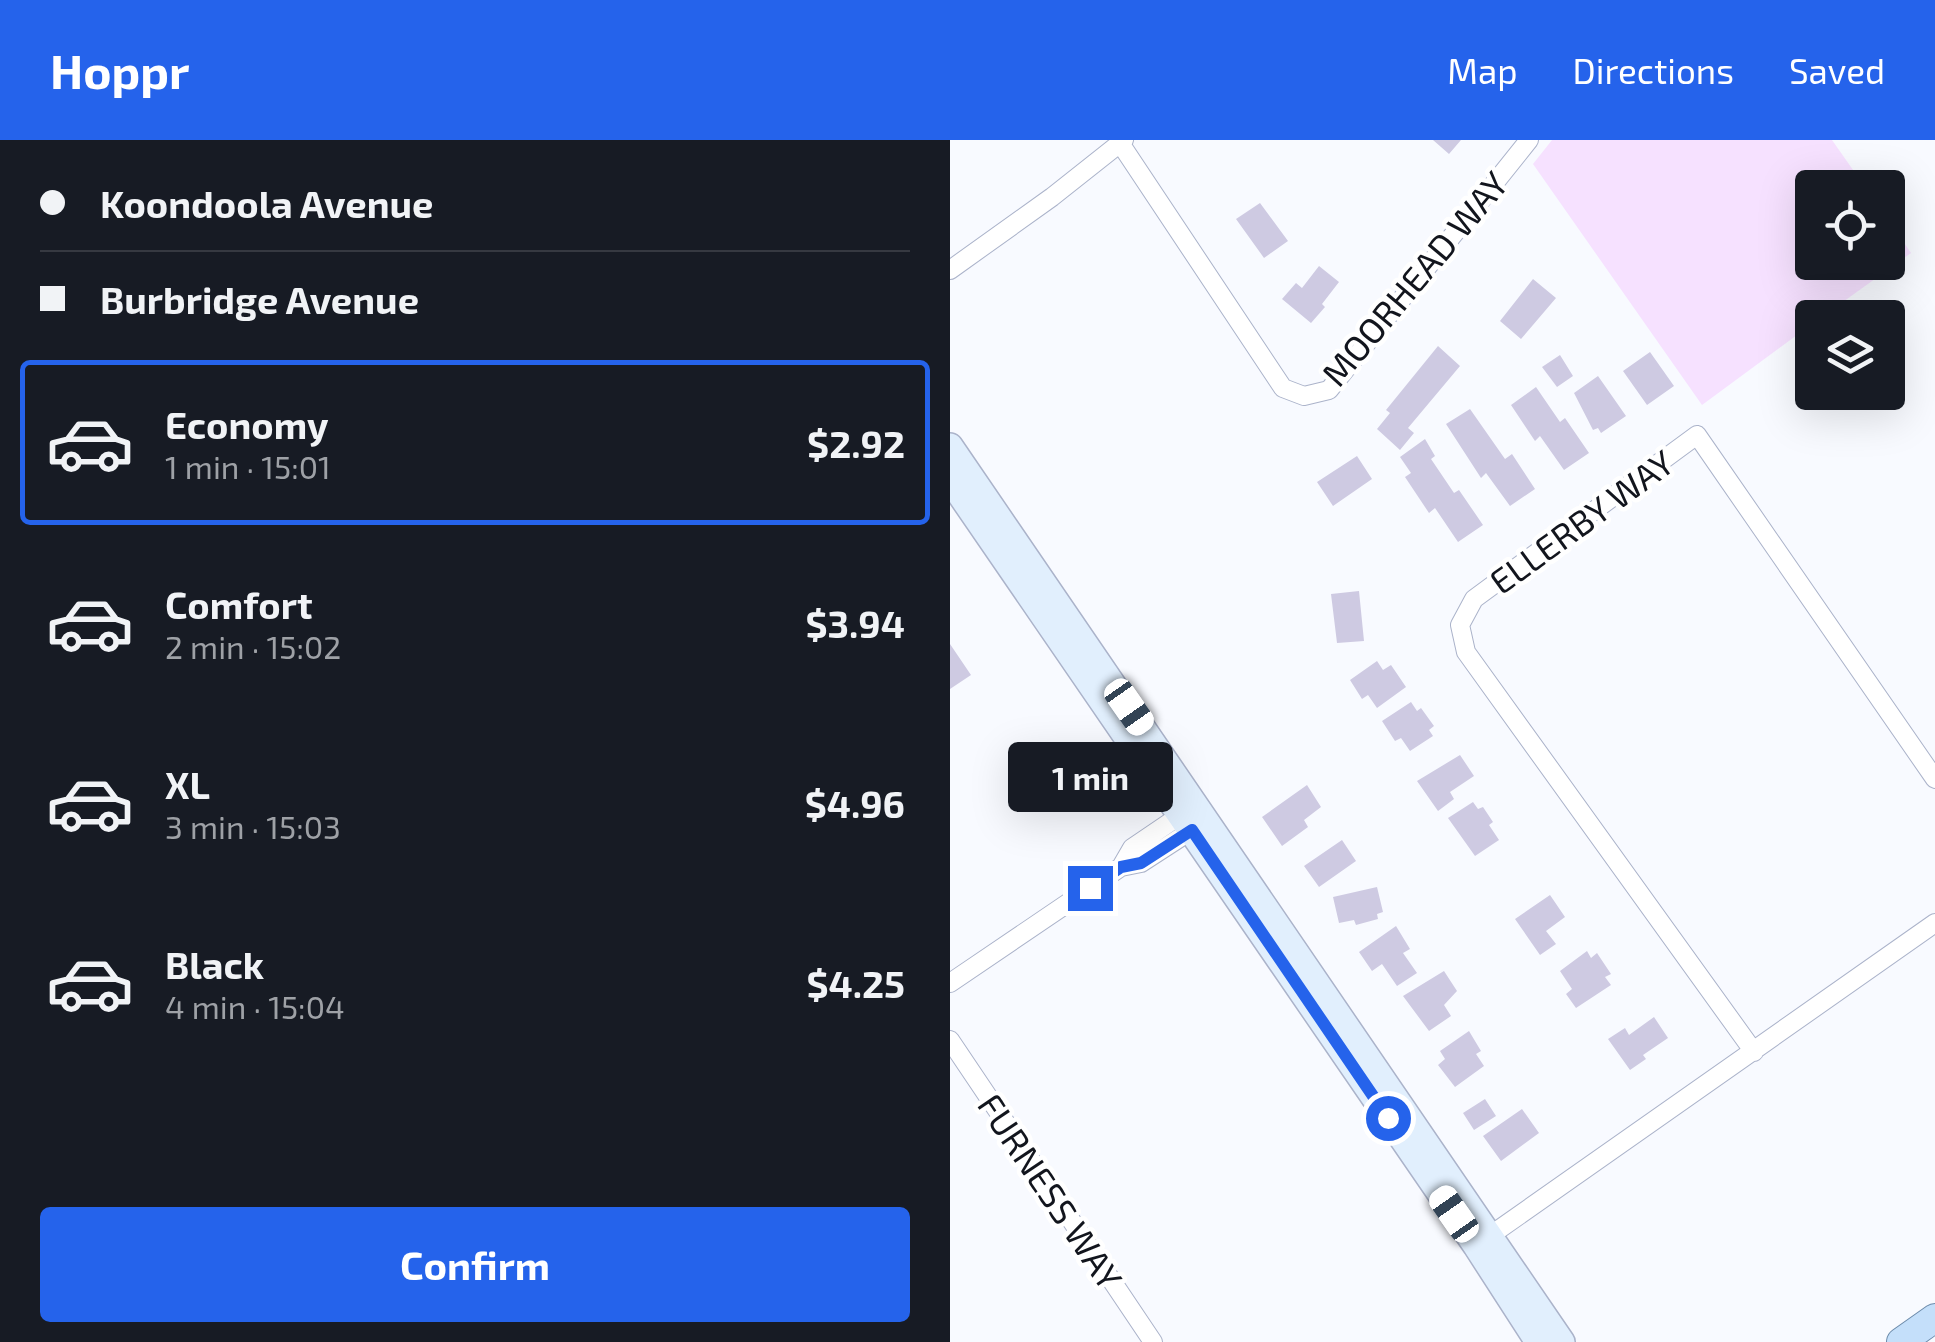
<!DOCTYPE html>
<html lang="en">
<head>
<meta charset="utf-8">
<style>
	:root { --surface:#171b24; --page:#242831; --text:#f1f3f6; --muted:#9ea1a6; --line:#363941; --accent:#2563eb }
	body { margin:0; font-family:"Exo 2",sans-serif; background:var(--page); color:var(--text); height:100vh; display:flex; flex-direction:column; font-size:38px; white-space:nowrap }
	* { box-sizing:border-box; margin:0 }
	p { font-size:32px; color:var(--muted) }
	.icon { flex:none; width:55px; height:55px; fill:none; stroke:currentColor; stroke-width:2; stroke-linecap:round; stroke-linejoin:round }
	.map { position:relative; flex:1; overflow:hidden }
	.side { display:flex; flex-direction:column; background:var(--surface); width:950px }
	.side>* { flex:none }
	.guide { display:grid; align-content:center; height:220px; padding:0 40px; background:var(--surface) }
	.tools { position:absolute; left:845px; top:30px; display:grid; gap:20px }
	.tools a { display:grid; place-items:center; width:110px; height:110px; border-radius:10px; background:var(--surface); box-shadow:0 10px 40px #0002; font-size:50px }
	.end { position:absolute; width:45px; height:45px; margin:-22px; border:12px solid #2563eb; background:#fff; box-shadow:0 0 0 5px #fff }
	.from { border-radius:50% }
	.bubble { position:absolute; height:70px; border-radius:10px; background:var(--surface); box-shadow:0 10px 40px #0002; font-size:32px; font-weight:700; line-height:70px; text-align:center }
	.car { position:absolute; width:30px; height:60px; margin:-30px -15px; border-radius:12px; box-shadow:0 0 8px 2px #0007; background:linear-gradient(#fff 24%,#345 0 40%,#fff 0 76%,#345 0 86%,#fff 0) }
	.guide b { display:flex; align-items:center; gap:35px; height:95px; font-size:38px }
	.guide b+b { border-top:2px solid var(--line) }
	.guide i { width:25px; height:25px; background:var(--text) }
	ul { padding:0; list-style:none }
	li { display:flex; align-items:center; gap:30px; height:165px; margin:0 20px 15px; padding:0 20px; border:5px solid transparent; border-radius:10px }
	li div { flex:1 }
	li b { display:block; font-size:38px }
	li em { font-style:normal; font-weight:700 }
	li.on { border-color:var(--accent) }
	li>.icon { width:90px; height:90px; stroke-width:1.5 }
	.primary-button { display:flex; gap:20px; margin-top:auto; padding:20px 40px }
	.primary-button a { flex:1; height:115px; border-radius:10px; background:var(--accent); color:#fff; font-size:40px; font-weight:700; line-height:115px; text-align:center }
	header { display:flex; align-items:center; gap:60px; box-sizing:border-box; height:140px; padding:0 50px; background:var(--accent); color:#fff }
	header strong { font-size:48px }
	nav { display:flex; gap:55px; margin-inline-start:auto; font-size:35px }
	main { display:flex; flex:1; min-height:0 }
	.map>svg:first-child { display:block }
</style>
</head>
<body>
<header>
<strong>Hoppr</strong>
<nav><a>Map</a><a>Directions</a><a>Saved</a></nav>
</header>
<main>
<section class="side">
<div class="guide">
<b><i class="from"></i>Koondoola Avenue</b>
<b><i></i>Burbridge Avenue</b>
</div>
<ul>
<li class="on"><svg class="icon" aria-label="car" viewBox="0 0 24 24"><path d="M5 17H2v-5l4-1 3-4h7l3 4 3 1v5h-3M9 17h6M6 11h13"/><circle cx="7" cy="17" r="2"/><circle cx="17" cy="17" r="2"/></svg><div><b>Economy</b><p>1 min · 15:01</p></div><em>$2.92</em></li>
<li><svg class="icon" aria-label="car" viewBox="0 0 24 24"><path d="M5 17H2v-5l4-1 3-4h7l3 4 3 1v5h-3M9 17h6M6 11h13"/><circle cx="7" cy="17" r="2"/><circle cx="17" cy="17" r="2"/></svg><div><b>Comfort</b><p>2 min · 15:02</p></div><em>$3.94</em></li>
<li><svg class="icon" aria-label="car" viewBox="0 0 24 24"><path d="M5 17H2v-5l4-1 3-4h7l3 4 3 1v5h-3M9 17h6M6 11h13"/><circle cx="7" cy="17" r="2"/><circle cx="17" cy="17" r="2"/></svg><div><b>XL</b><p>3 min · 15:03</p></div><em>$4.96</em></li>
<li><svg class="icon" aria-label="car" viewBox="0 0 24 24"><path d="M5 17H2v-5l4-1 3-4h7l3 4 3 1v5h-3M9 17h6M6 11h13"/><circle cx="7" cy="17" r="2"/><circle cx="17" cy="17" r="2"/></svg><div><b>Black</b><p>4 min · 15:04</p></div><em>$4.25</em></li>
</ul>
<div class="primary-button"><a>Confirm</a></div>
</section>
<div class="map">
<svg width="985" height="1202" viewBox="0 0 985 1202">
	<rect width="100%" height="100%" fill="#f8faff"/>
	<path fill="#f6e1ff" d="M602,0h280l33,47 -53,1v74h76v-43l23,34 -89,64 -10,1v6l-110,81 -169,-241z"/>
	<path fill="#cecae2" d="M483,0h28l-12,14z
		M310,63l28,38 -24,17 -28,-39z
		M369,126l20,16 -17,22 3,3 -14,16 -29,-24 14,-16 6,5z
		M583,139l23,19 -35,41 -21,-18z
		M488,206l22,20 -52,62 6,5 -14,17 -23,-21 13,-16 -4,-3z
		M700,212l24,34 -27,19 -24,-34z
		M610,215l13,21 -16,11 -15,-20z
		M648,236l28,40 -25,17 -3,-5 -5,2 -19,-37z
		M586,247l24,35 5,-4 24,35 -25,17 -24,-34 -5,5 -24,-36z
		M520,269l35,50 7,-5 23,35 -25,17 -24,-33 -5,5 -35,-54z
		M475,299l10,17 -4,3 23,34 5,-3 24,35 -25,17 -23,-34 -6,5 -24,-36 6,-4 -11,-16z
		M407,316l15,23 -39,27 -16,-24z
		M409,451l5,50 -27,2 -6,-49z
		M0,504l21,31 -21,14z
		M427,521l6,9 8,-5 15,22 -29,21 -9,-13 -6,4 -12,-19z
		M461,562l6,9 4,-3 13,18 -5,4 4,6 -23,15 -9,-13 -6,3 -13,-20z
		M510,615l14,21 -24,16 4,7 -16,12 -21,-30z
		M357,645l14,22 -17,13 4,7 -26,19 -20,-29z
		M523,662l5,7 5,-2 10,15 -4,3 10,15 -24,16 -27,-38z
		M392,700l14,21 -37,26 -15,-21z
		M427,747l6,25 -6,2 1,5 -22,6 -2,-5 -15,3 -6,-26z
		M600,755l15,22 -19,14 10,13 -16,11 -25,-36z
		M446,786l14,23 -7,4 14,20 -20,13 -15,-22 -10,7 -13,-19z
		M637,811l4,7 6,-5 14,21 -6,3 6,8 -35,23 -10,-14 6,-5 -12,-18z
		M494,831l13,20 -13,14 7,11 -22,15 -26,-35z
		M704,877l14,21 -25,17 3,4 -16,11 -22,-31 17,-11 4,7z
		M519,891l12,20 -5,3 8,12 -29,21 -17,-22 7,-6 -5,-8z
		M535,959l11,17 -22,14 -11,-17z
		M572,969l17,24 -38,28 -18,-25z"/>
	<g fill="none" stroke-linecap="round" stroke-linejoin="round">
		<defs>
			<path id="street" d="M170,3l163,245 21,8 25,-6 200,-250
				M0,130l102,-73 72,-57
				M171,727l11,-19 56,-38
				M0,843l171,-116 20,-4 57,-37
				M0,900l203,302
				M804,912l-288,-400 -6,-27 14,-26 223,-164 238,344
				M531,1102l454,-319"/>
			<path id="secondary" d="M0,306l612,896
				M0,340l526,766 62,96"/>
			<path id="primary" d="M951,1202l34,-24"/>
		</defs>
		<use href="#street" stroke="#abb3ca" stroke-width="20"/>
		<use href="#secondary" stroke="#abb3ca" stroke-width="28"/>
		<use href="#primary" stroke="#6c8bab" stroke-width="30"/>
		<use href="#street" stroke="#fff" stroke-width="18"/>
		<use href="#secondary" stroke="#e1effd" stroke-width="25"/>
		<use href="#primary" stroke="#c4dffa" stroke-width="28"/>
	</g>
	<g fill="none" stroke-linecap="round" stroke-linejoin="round">
		<path stroke="#2563eb" stroke-width="12" d="M140,748l31,-21 20,-4 51,-33 196,288"/>
	</g>
	<g text-anchor="middle" dominant-baseline="central" stroke-width="9" stroke-linejoin="round" paint-order="stroke">
		<g font-size="35" fill="#12151d" stroke="#fff">
			<text transform="translate(464 138) rotate(-50)">MOORHEAD WAY</text>
			<text transform="translate(631 381) rotate(-36)">ELLERBY WAY</text>
			<text transform="translate(101 1051) rotate(56)">FURNESS WAY</text>
		</g>
	</g>
</svg>
<div class="tools">
<a><svg class="icon" aria-label="locate" viewBox="0 0 24 24"><circle cx="12" cy="12" r="6"/><path d="M12 2v4M12 18v4M2 12h4M18 12h4"/></svg></a>
<a><svg class="icon" aria-label="layers" viewBox="0 0 24 24"><path d="M12 4l9 5-9 5-9-5zM3 14l9 5 9-5"/></svg></a>
</div>
<i class="end from" style="left:438px;top:978px"></i>
<i class="end" style="left:140px;top:748px"></i>
<div class="bubble" style="left:58px;top:602px;width:165px">1 min</div>
<i class="car" style="left:179px;top:567px;rotate:145deg"></i>
<i class="car" style="left:504px;top:1074px;rotate:325deg"></i>
</div>
</main>
</body>
</html>
